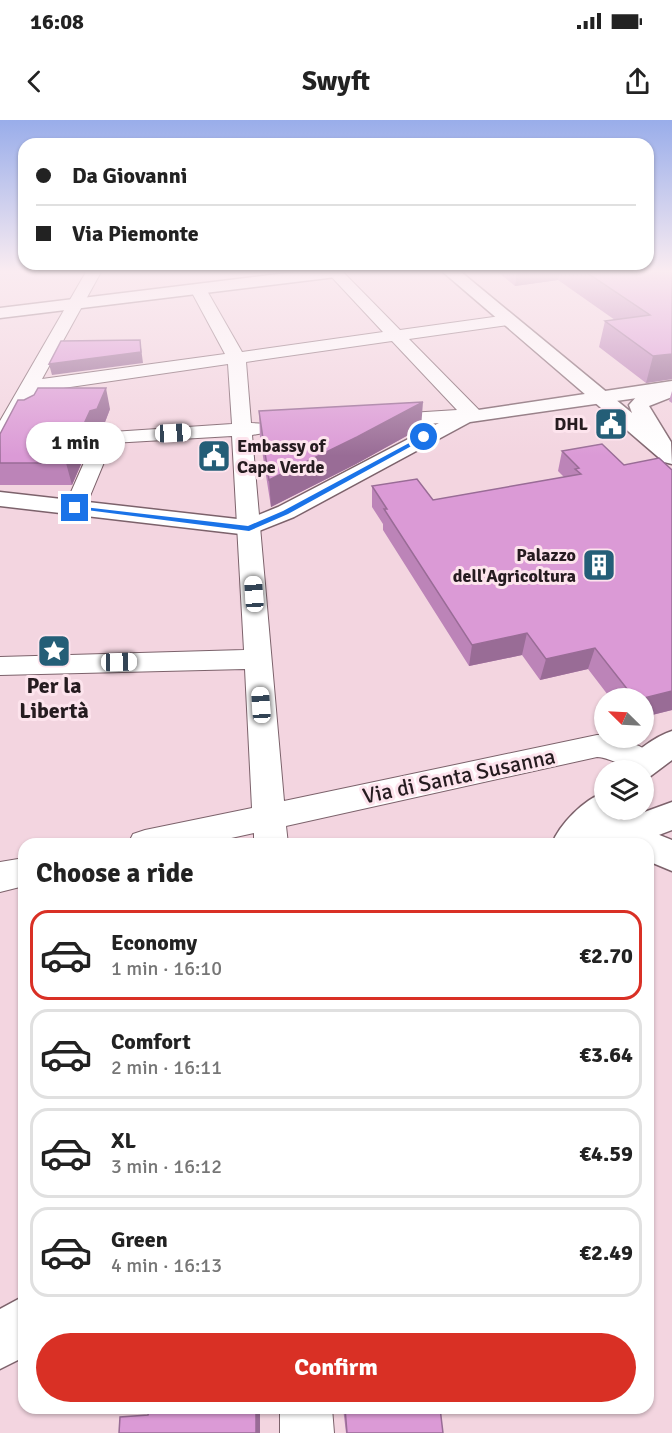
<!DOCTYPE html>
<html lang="en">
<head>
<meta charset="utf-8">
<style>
	:root { --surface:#fff; --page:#f6f6f6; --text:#222; --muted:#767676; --line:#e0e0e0; --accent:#d93025 }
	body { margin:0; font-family:Signika,sans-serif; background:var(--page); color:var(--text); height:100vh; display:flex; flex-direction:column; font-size:22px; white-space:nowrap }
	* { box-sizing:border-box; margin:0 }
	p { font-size:20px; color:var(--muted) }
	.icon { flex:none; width:33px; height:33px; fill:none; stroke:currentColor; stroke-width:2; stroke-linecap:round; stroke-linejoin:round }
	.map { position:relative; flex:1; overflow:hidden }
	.panel { position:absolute; left:18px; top:718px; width:636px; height:576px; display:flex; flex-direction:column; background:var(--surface); border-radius:18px; box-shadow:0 2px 4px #0004 }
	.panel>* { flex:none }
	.banner { position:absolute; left:18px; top:18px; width:636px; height:132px; border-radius:18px; box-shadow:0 2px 4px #0004; display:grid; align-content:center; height:132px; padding:0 18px; background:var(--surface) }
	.needle { width:39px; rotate:294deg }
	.fabs { position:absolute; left:594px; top:568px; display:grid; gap:12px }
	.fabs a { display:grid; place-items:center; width:60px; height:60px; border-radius:50%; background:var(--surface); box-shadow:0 2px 4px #0004; font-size:30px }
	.end { position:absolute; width:27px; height:27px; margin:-14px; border:8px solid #1a73e8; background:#fff; box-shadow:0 0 0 3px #fff }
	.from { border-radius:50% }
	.bubble { position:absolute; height:42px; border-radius:21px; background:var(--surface); box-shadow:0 2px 4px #0004; font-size:20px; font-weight:700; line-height:42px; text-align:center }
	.car { position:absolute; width:18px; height:36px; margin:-18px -9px; border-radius:8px; box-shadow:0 0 4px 2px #0007; background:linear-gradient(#fff 24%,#345 0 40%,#fff 0 76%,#345 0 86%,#fff 0) }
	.banner b { display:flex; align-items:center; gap:21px; height:57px; font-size:22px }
	.banner b+b { border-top:2px solid var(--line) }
	.banner i { width:15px; height:15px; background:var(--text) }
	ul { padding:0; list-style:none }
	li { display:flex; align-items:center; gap:18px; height:90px; margin:0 12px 9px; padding:0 6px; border:3px solid var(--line); border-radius:18px }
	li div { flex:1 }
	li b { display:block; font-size:22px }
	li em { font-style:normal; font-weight:700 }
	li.active { border-color:var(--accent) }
	li>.icon { width:54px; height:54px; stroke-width:1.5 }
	h2 { padding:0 18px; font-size:27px; line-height:72px }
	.action { display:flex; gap:12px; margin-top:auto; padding:12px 18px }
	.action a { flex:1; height:69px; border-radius:36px; background:var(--accent); color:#fff; font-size:24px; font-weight:700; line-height:69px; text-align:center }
	.status { display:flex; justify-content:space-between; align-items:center; height:42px; padding:0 30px; background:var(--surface); direction:ltr }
	.status svg { height:16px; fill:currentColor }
	header { display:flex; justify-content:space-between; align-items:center; height:78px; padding:0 18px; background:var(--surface); font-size:27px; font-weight:700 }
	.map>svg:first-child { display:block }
</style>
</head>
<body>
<div class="status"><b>16:08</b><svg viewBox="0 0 49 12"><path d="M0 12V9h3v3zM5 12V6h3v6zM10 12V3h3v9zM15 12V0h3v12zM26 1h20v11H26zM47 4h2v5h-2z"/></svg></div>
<header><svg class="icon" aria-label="back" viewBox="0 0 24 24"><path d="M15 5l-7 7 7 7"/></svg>Swyft<svg class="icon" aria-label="share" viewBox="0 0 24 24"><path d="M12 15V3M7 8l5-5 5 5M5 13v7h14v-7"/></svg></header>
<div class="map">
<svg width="672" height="1313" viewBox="0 0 672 1313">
	<rect width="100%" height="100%" fill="#f3d5e0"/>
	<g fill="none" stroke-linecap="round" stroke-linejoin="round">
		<defs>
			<path id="minor" d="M86,152h15l-59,107 183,-25 -35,-65 8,-5 8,5 36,63 141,-20 -56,-60h16l57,58 108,-15 8,5 -8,5 -99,14 71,72 3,4 -3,4 -7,2 -95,6 -7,-2 -3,-4 3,-4 7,-2 79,-5 -65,-69 -146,21 5,61 18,1 3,4 -3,4 -17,3 32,366 313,-66h7v3h13l22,8 17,9 5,8 -5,8 -11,4 -1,-4c-17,0 -30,-13 -47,-14l-311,69 2,18h-34v-11l-50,11h-76l5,-10 12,-4 107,-22 -7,-139 -245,6v-18l244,-7 -12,-214 -120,7 -29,70 -8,2 -8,-2 -3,-5 33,-75 135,-9 -4,-60 -192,28 -26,46 -3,4 -7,2v-23z
				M24,738v28l-24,6v-30z
				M280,1288h52l2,25h-54z"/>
			<path id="tertiary" d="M295,152h49l-8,5 -336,41v-10z
				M672,261v12l-202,29 -176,95 -45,18 -249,-29v-14l246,28 32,-13 180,-94z
				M599,691l73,29v31l-24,-10v-17c-23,0 -54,5 -66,-19l5,-10z"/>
			<path id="secondary" d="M443,152h18l171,141 -3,-8 9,-10 34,-11v13l-23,9 22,36 1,22 -8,-2z
				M672,611v29l-28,21v-10h-23c9,-17 33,-34 51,-40z
				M604,673v17h15l-13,16 66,-24v28l-37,14h-83c7,-19 32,-45 52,-51z
				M24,1176v61l-24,12v-60z"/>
		</defs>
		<use href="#minor" stroke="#7c626b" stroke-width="2"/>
		<use href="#tertiary" stroke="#7c626b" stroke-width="3"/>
		<use href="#secondary" stroke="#7c626b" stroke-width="3"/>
		<use href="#minor" fill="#fff" fill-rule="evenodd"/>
		<use href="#tertiary" fill="#fff" fill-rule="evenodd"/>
		<use href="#secondary" fill="#fff" fill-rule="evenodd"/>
	</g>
	<path fill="#bc84b8" d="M498,152h174v107l-26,4 -47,-36 6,-26 10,-1 -57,-40 -43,6z
		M672,271v12l-3,-2z
		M110,289l-8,21 -7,2 -23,53h-72v-51z
		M259,291l162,17 -65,36 -85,43 -11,-69z
		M602,324l70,266 -28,7v-18h-33l-23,-30 -48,11 -18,-25 -53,11 -86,-136v-6l-11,-17v-21l61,14 131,-23 -6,-6 4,-20z
		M343,1288h97l3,25h-97z"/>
	<path fill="#996c96" d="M517,152h43l-2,8 -43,6z
		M140,220l3,23 -91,12 -3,-11z
		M672,234v25l-26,4 7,-27z
		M106,268l4,21 -8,21 -7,2 -23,53 -6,-22 24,-52z
		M423,282l-2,26 -65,36 -85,43 -2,-27z
		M527,513l-5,22 -53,11 3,-21z
		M595,528l-7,21 -48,11 6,-21z
		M672,571v19l-28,7v-18h-4z
		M256,1288h4v25h-4z"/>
	<path fill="#db9ad6" stroke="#996c96" stroke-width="1.5" d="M586,152h86v82l-19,2 -48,-35 45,-6z
		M140,220l1,12 -92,12 12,-23z
		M38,268h68l-9,21 -7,2 -24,52h-66v-29l18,-34h6l10,-5z
		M423,282l-66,35 -88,43 -10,-69z
		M602,324l22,21 35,-7 13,12v221l-32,8h-5l-40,-51 -49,11 -19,-26 -55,12 -88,-136h3l-15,-23 45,-7 16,21 148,-26 -6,-5 4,-1 -17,-17z
		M149,1288h107v25h-137l1,-16 28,-2z
		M345,1288h95l3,25h-96z"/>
	<linearGradient id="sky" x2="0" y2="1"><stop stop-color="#99adea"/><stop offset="0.45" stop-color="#faecf1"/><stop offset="1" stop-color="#faecf1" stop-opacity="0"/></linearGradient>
	<rect width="672" height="336" fill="url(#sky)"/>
	<path fill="#1a73e8" d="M424,315l2,3 -138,76 -39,17 -178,-23 4,-2 173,20 35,-15z"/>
	<defs>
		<symbol id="civic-square" viewBox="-11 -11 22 22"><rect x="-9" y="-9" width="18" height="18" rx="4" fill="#245e77" stroke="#fde4ed"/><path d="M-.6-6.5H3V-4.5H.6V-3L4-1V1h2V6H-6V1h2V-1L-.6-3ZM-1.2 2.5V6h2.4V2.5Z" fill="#fff"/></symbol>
		<symbol id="building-square" viewBox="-11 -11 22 22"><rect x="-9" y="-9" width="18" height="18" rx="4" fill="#245e77" stroke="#fde4ed"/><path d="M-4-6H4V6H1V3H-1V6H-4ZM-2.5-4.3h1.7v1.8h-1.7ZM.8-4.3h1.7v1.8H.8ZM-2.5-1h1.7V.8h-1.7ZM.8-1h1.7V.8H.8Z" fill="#fff"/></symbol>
		<symbol id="sight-square" viewBox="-11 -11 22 22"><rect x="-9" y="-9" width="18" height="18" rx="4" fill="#245e77" stroke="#fde4ed"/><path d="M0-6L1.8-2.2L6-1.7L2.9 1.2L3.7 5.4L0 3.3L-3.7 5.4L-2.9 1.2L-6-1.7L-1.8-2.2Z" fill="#fff"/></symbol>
	</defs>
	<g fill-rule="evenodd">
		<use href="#civic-square" x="592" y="285" width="38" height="38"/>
		<use href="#civic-square" x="195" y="317" width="38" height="38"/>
		<use href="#building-square" x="580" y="426" width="38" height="38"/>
		<use href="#sight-square" x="35" y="512" width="38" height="38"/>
	</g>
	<g text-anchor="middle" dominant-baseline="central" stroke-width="6" stroke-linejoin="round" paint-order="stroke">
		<g font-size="18" font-weight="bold" fill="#261c20" stroke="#fde4ed" text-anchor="end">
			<text x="588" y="304">DHL</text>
			<text x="237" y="326" text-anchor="start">Embassy of<tspan x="237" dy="21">Cape Verde</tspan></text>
			<text x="576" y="435">Palazzo<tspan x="576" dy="21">dell'Agricoltura</tspan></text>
		</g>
		<g font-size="22" font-weight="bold" fill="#261c20" stroke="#fde4ed">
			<text x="54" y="565">Per la<tspan x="54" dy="25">Libertà</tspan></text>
		</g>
		<g font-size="22" fill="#261c20" stroke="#fde4ed">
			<text transform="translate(459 656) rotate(-12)">Via di Santa Susanna</text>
		</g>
	</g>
</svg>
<div class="fabs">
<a><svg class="needle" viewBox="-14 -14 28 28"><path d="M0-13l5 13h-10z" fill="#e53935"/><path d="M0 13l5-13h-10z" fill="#767676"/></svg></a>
<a><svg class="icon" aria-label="layers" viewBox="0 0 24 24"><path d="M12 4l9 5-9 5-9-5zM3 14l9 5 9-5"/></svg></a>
</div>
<i class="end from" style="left:424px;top:317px"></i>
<i class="end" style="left:75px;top:388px"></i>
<div class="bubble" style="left:26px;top:302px;width:99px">1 min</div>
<i class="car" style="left:173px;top:313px;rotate:87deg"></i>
<i class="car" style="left:254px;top:474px;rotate:356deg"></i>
<i class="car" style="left:119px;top:542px;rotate:89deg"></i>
<i class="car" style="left:261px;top:585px;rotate:356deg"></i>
<div class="banner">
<b><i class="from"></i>Da Giovanni</b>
<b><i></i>Via Piemonte</b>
</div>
<section class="panel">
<h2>Choose a ride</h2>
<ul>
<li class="active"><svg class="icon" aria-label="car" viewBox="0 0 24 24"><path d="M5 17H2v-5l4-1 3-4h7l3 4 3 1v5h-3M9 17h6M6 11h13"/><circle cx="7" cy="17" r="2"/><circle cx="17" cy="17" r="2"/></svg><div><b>Economy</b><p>1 min · 16:10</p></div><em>€2.70</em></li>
<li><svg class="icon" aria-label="car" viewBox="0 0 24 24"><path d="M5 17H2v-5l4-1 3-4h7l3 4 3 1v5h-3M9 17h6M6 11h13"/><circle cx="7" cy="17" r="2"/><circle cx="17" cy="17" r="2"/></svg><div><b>Comfort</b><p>2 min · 16:11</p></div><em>€3.64</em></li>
<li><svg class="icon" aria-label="car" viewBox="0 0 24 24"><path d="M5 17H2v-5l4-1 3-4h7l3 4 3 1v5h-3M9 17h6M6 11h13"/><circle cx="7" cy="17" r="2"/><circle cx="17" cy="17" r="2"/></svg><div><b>XL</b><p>3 min · 16:12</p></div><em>€4.59</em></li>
<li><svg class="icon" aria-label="car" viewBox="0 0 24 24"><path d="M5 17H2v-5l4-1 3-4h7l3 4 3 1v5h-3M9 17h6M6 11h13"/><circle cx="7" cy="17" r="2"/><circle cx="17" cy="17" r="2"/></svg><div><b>Green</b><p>4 min · 16:13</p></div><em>€2.49</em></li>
</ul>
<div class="action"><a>Confirm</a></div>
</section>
</div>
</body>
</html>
